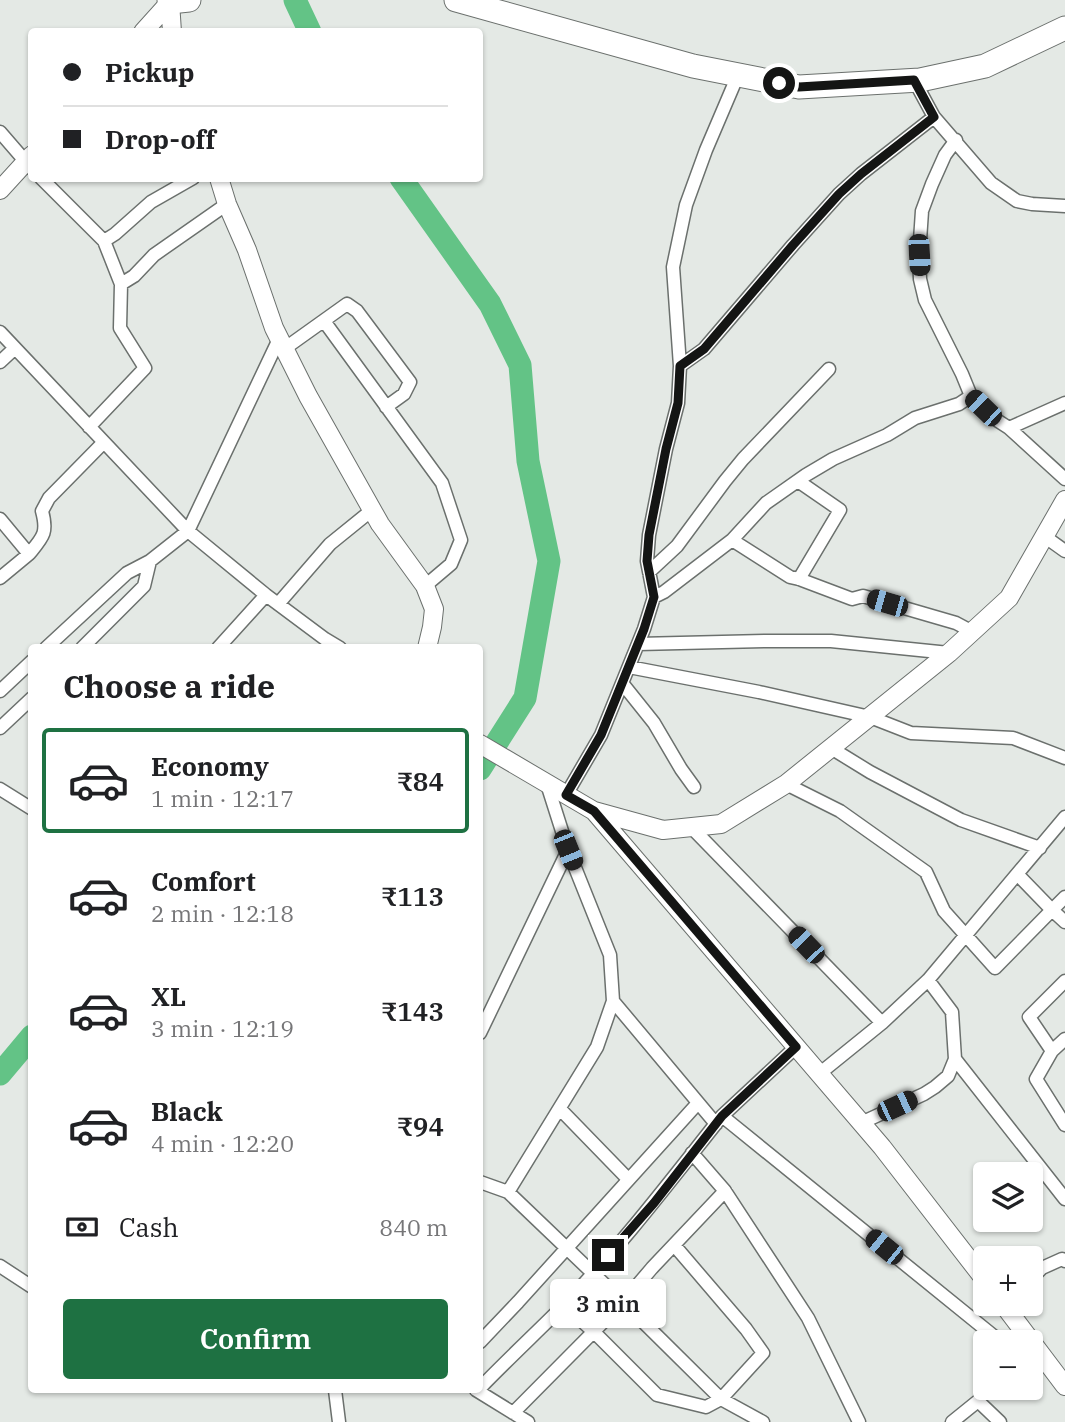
<!DOCTYPE html>
<html lang="en">
<head>
<meta charset="utf-8">
<style>
	:root { --surface:#fff; --page:#f2f2f2; --text:#202124; --muted:#757577; --line:#e0e0e0; --accent:#1e7142 }
	body { margin:0; font-family:"IBM Plex Serif",serif; background:var(--page); color:var(--text); height:100vh; display:flex; flex-direction:column; font-size:26px; white-space:nowrap }
	* { box-sizing:border-box; margin:0 }
	p { font-size:23px; color:var(--muted) }
	.icon { flex:none; width:38px; height:38px; fill:none; stroke:currentColor; stroke-width:2; stroke-linecap:round; stroke-linejoin:round }
	.map { position:relative; flex:1; overflow:hidden }
	.details { position:absolute; left:28px; top:644px; width:455px; height:749px; display:flex; flex-direction:column; background:var(--surface); border-radius:7px; box-shadow:0 2px 5px #0004 }
	.details>* { flex:none }
	.hud { position:absolute; left:28px; top:28px; width:455px; height:154px; border-radius:7px; box-shadow:0 2px 5px #0004; display:grid; align-content:center; height:154px; padding:0 35px; background:var(--surface) }
	.controls { position:absolute; left:973px; top:1162px; display:grid; gap:14px }
	.controls a { display:grid; place-items:center; width:70px; height:70px; border-radius:7px; background:var(--surface); box-shadow:0 2px 5px #0004; font-size:35px }
	.end { position:absolute; width:32px; height:32px; margin:-16px; border:9px solid #141514; background:#fff; box-shadow:0 0 0 4px #fff }
	.from { border-radius:50% }
	.bubble { position:absolute; height:49px; border-radius:7px; background:var(--surface); box-shadow:0 2px 5px #0004; font-size:23px; font-weight:600; line-height:49px; text-align:center }
	.car { position:absolute; width:21px; height:42px; margin:-21px -10px; border-radius:9px; box-shadow:0 0 5px 2px #0007; background:linear-gradient(#222 24%,#8ab4d8 0 40%,#222 0 76%,#8ab4d8 0 86%,#222 0) }
	.hud b { display:flex; align-items:center; gap:24px; height:66px; font-size:26px }
	.hud b+b { border-top:2px solid var(--line) }
	.hud i { width:18px; height:18px; background:var(--text) }
	ul { padding:0; list-style:none }
	li { display:flex; align-items:center; gap:21px; height:105px; margin:0 14px 10px; padding:0 21px; border:4px solid transparent; border-radius:7px }
	li div { flex:1 }
	li b { display:block; font-size:26px }
	li em { font-style:normal; font-weight:600 }
	li.selected { border-color:var(--accent) }
	li>.icon { width:63px; height:63px; stroke-width:1.5 }
	h2 { padding:0 35px; font-size:32px; line-height:84px }
	.pay { display:flex; align-items:center; gap:18px; height:77px; padding:0 35px; font-size:26px }
	.pay p { margin-inline-start:auto }
	.primary-button { display:flex; gap:14px; margin-top:auto; padding:14px 35px }
	.primary-button a { flex:1; height:80px; border-radius:7px; background:var(--accent); color:#fff; font-size:28px; font-weight:600; line-height:80px; text-align:center }
	.map>svg:first-child { display:block }
</style>
</head>
<body>
<div class="map">
<svg width="1065" height="1422" viewBox="0 0 1065 1422">
	<rect width="100%" height="100%" fill="#e4e9e5"/>
	<g fill="none" stroke-linecap="round" stroke-linejoin="round">
		<path stroke="#63c386" stroke-width="23" d="M295,0l15,32
			M401,178l89,126 30,61 8,96 21,100 -24,137 -45,71
			M0,1074l32,-38"/>
		<defs>
			<path id="street" d="M914,80l20,37 57,66 26,18 15,3 33,2
				M0,132l32,37
				M956,140l-11,15 -13,29 -10,27 -3,44 1,24 5,21 37,74 9,22 24,23 14,9 56,51
				M41,178l63,63 17,43 -1,44 25,40 -56,59
				M104,241l11,-7 36,-32 42,-24
				M121,284l13,-8 20,-21 73,-51
				M324,321l118,162 19,57 -10,24 -26,22
				M0,332l188,199 78,64 59,44 15,9
				M284,349l63,-45 10,7 53,71 -6,12 -18,13
				M0,362l15,-14
				M680,366l24,-17 89,-104 46,-51 22,-20 73,-57
				M1009,428l56,-25
				M798,481l42,29 -41,69
				M0,519l29,35 -29,24
				M1044,536l21,15
				M732,540l58,37 9,2 53,20 11,-3 93,27 15,8
				M29,554c14,-17 19,-21 13,-43l7,-13 54,-55
				M649,572l28,-26 48,-65 18,-22 86,-90
				M654,597l10,-5 68,-52 34,-37 40,-28 27,-16 54,-24 28,-17 44,-14 12,-8
				M278,604l52,-60 42,-34
				M638,644l127,-3h66l118,12
				M46,648l81,-75 23,-12 38,-30 91,-192
				M82,648l62,-62 6,-25
				M218,648l48,-53
				M629,667l130,25 111,25 41,16 102,5 52,20
				M622,683l32,40 27,46 13,18
				M0,691l32,-30
				M0,728l32,-30
				M831,748l39,24 91,48 79,28
				M786,784l54,27 86,61 18,39 51,57 57,-58 -34,-35
				M0,789l32,20
				M566,795l35,-60 43,-106 10,-32 -7,-36 2,-26 17,-86 12,-46 2,-37 -7,-99 13,-62 20,-55 32,-75
				M691,827l191,196
				M1065,897l-13,13 13,12
				M613,1001l103,123
				M480,1033l88,-183
				M1065,1039l-13,12 -16,28 29,46
				M796,1047l-74,69 279,226
				M1052,1051l-23,-34 36,-36
				M955,1059l110,140
				M819,1074l63,-51 46,-43 137,-163
				M560,1109l68,70
				M861,1123l63,-29 11,-7 13,-11 7,-17 -3,-47 -24,-32
				M692,1153l33,38 83,127 51,104
				M480,1182l28,10 115,110 98,97 42,23
				M508,1192l89,-145 16,-46 -3,-46 -42,-105 -21,-66
				M0,1266l32,21
				M1031,1279l11,-11 20,-9 3,2
				M564,1305l30,27 63,63 49,12 15,-8 42,-46 -17,-24 -72,-84
				M480,1342l38,-40 180,-199
				M480,1388c27,-28 56,-55 84,-83 57,-59 107,-125 158,-189
				M335,1390l4,32
				M476,1390l52,32
				M513,1413l110,-111 29,-34 73,-77
				M952,1422l26,-21 22,21"/>
			<path id="secondary" d="M170,2l2,30
				M143,32l27,-30
				M219,178l8,26 20,46 27,78 34,68 72,128 45,62 9,23 -2,18 -5,21
				M0,190l32,-35
				M480,744l114,67 69,19 58,-6 65,-40 163,-131 60,-55 56,-98
				M594,811l288,336 103,133
				M1003,1304l62,82"/>
			<path id="highway" d="M169,0l1,2 19,-2
				M456,0l237,66 106,21 121,-7 65,-14 80,-38"/>
		</defs>
		<use href="#street" stroke="#6b706d" stroke-width="15"/>
		<use href="#secondary" stroke="#6b706d" stroke-width="20"/>
		<use href="#highway" stroke="#6b706d" stroke-width="25"/>
		<use href="#street" stroke="#fff" stroke-width="12"/>
		<use href="#secondary" stroke="#fff" stroke-width="18"/>
		<use href="#highway" stroke="#fff" stroke-width="23"/>
	</g>
	<g fill="none" stroke-linecap="round" stroke-linejoin="round">
		<path stroke="#141514" stroke-width="9" d="M608,1255l46,-52 68,-87 74,-69 -202,-236 -28,-16 35,-60 43,-106 10,-32 -7,-36 2,-26 17,-86 12,-46 2,-37 24,-17 89,-104 46,-51 22,-20 73,-57 -20,-37 -115,7 -20,-4"/>
	</g>
</svg>
<div class="controls">
<a><svg class="icon" aria-label="layers" viewBox="0 0 24 24"><path d="M12 4l9 5-9 5-9-5zM3 14l9 5 9-5"/></svg></a>
<a>+</a>
<a>−</a>
</div>
<i class="end from" style="left:779px;top:83px"></i>
<i class="end" style="left:608px;top:1255px"></i>
<div class="bubble" style="left:550px;top:1279px;width:116px">3 min</div>
<i class="car" style="left:919px;top:255px;rotate:177deg"></i>
<i class="car" style="left:983px;top:408px;rotate:314deg"></i>
<i class="car" style="left:887px;top:603px;rotate:286deg"></i>
<i class="car" style="left:568px;top:850px;rotate:158deg"></i>
<i class="car" style="left:806px;top:945px;rotate:316deg"></i>
<i class="car" style="left:897px;top:1106px;rotate:65deg"></i>
<i class="car" style="left:884px;top:1247px;rotate:309deg"></i>
<div class="hud">
<b><i class="from"></i>Pickup</b>
<b><i></i>Drop-off</b>
</div>
<section class="details">
<h2>Choose a ride</h2>
<ul>
<li class="selected"><svg class="icon" aria-label="car" viewBox="0 0 24 24"><path d="M5 17H2v-5l4-1 3-4h7l3 4 3 1v5h-3M9 17h6M6 11h13"/><circle cx="7" cy="17" r="2"/><circle cx="17" cy="17" r="2"/></svg><div><b>Economy</b><p>1 min · 12:17</p></div><em>₹84</em></li>
<li><svg class="icon" aria-label="car" viewBox="0 0 24 24"><path d="M5 17H2v-5l4-1 3-4h7l3 4 3 1v5h-3M9 17h6M6 11h13"/><circle cx="7" cy="17" r="2"/><circle cx="17" cy="17" r="2"/></svg><div><b>Comfort</b><p>2 min · 12:18</p></div><em>₹113</em></li>
<li><svg class="icon" aria-label="car" viewBox="0 0 24 24"><path d="M5 17H2v-5l4-1 3-4h7l3 4 3 1v5h-3M9 17h6M6 11h13"/><circle cx="7" cy="17" r="2"/><circle cx="17" cy="17" r="2"/></svg><div><b>XL</b><p>3 min · 12:19</p></div><em>₹143</em></li>
<li><svg class="icon" aria-label="car" viewBox="0 0 24 24"><path d="M5 17H2v-5l4-1 3-4h7l3 4 3 1v5h-3M9 17h6M6 11h13"/><circle cx="7" cy="17" r="2"/><circle cx="17" cy="17" r="2"/></svg><div><b>Black</b><p>4 min · 12:20</p></div><em>₹94</em></li>
</ul>
<div class="pay"><svg class="icon" aria-label="cash" viewBox="0 0 24 24"><path d="M3 7h18v10H3z"/><circle cx="12" cy="12" r="2"/></svg>Cash<p>840 m</p></div>
<div class="primary-button"><a>Confirm</a></div>
</section>
</div>
</body>
</html>
